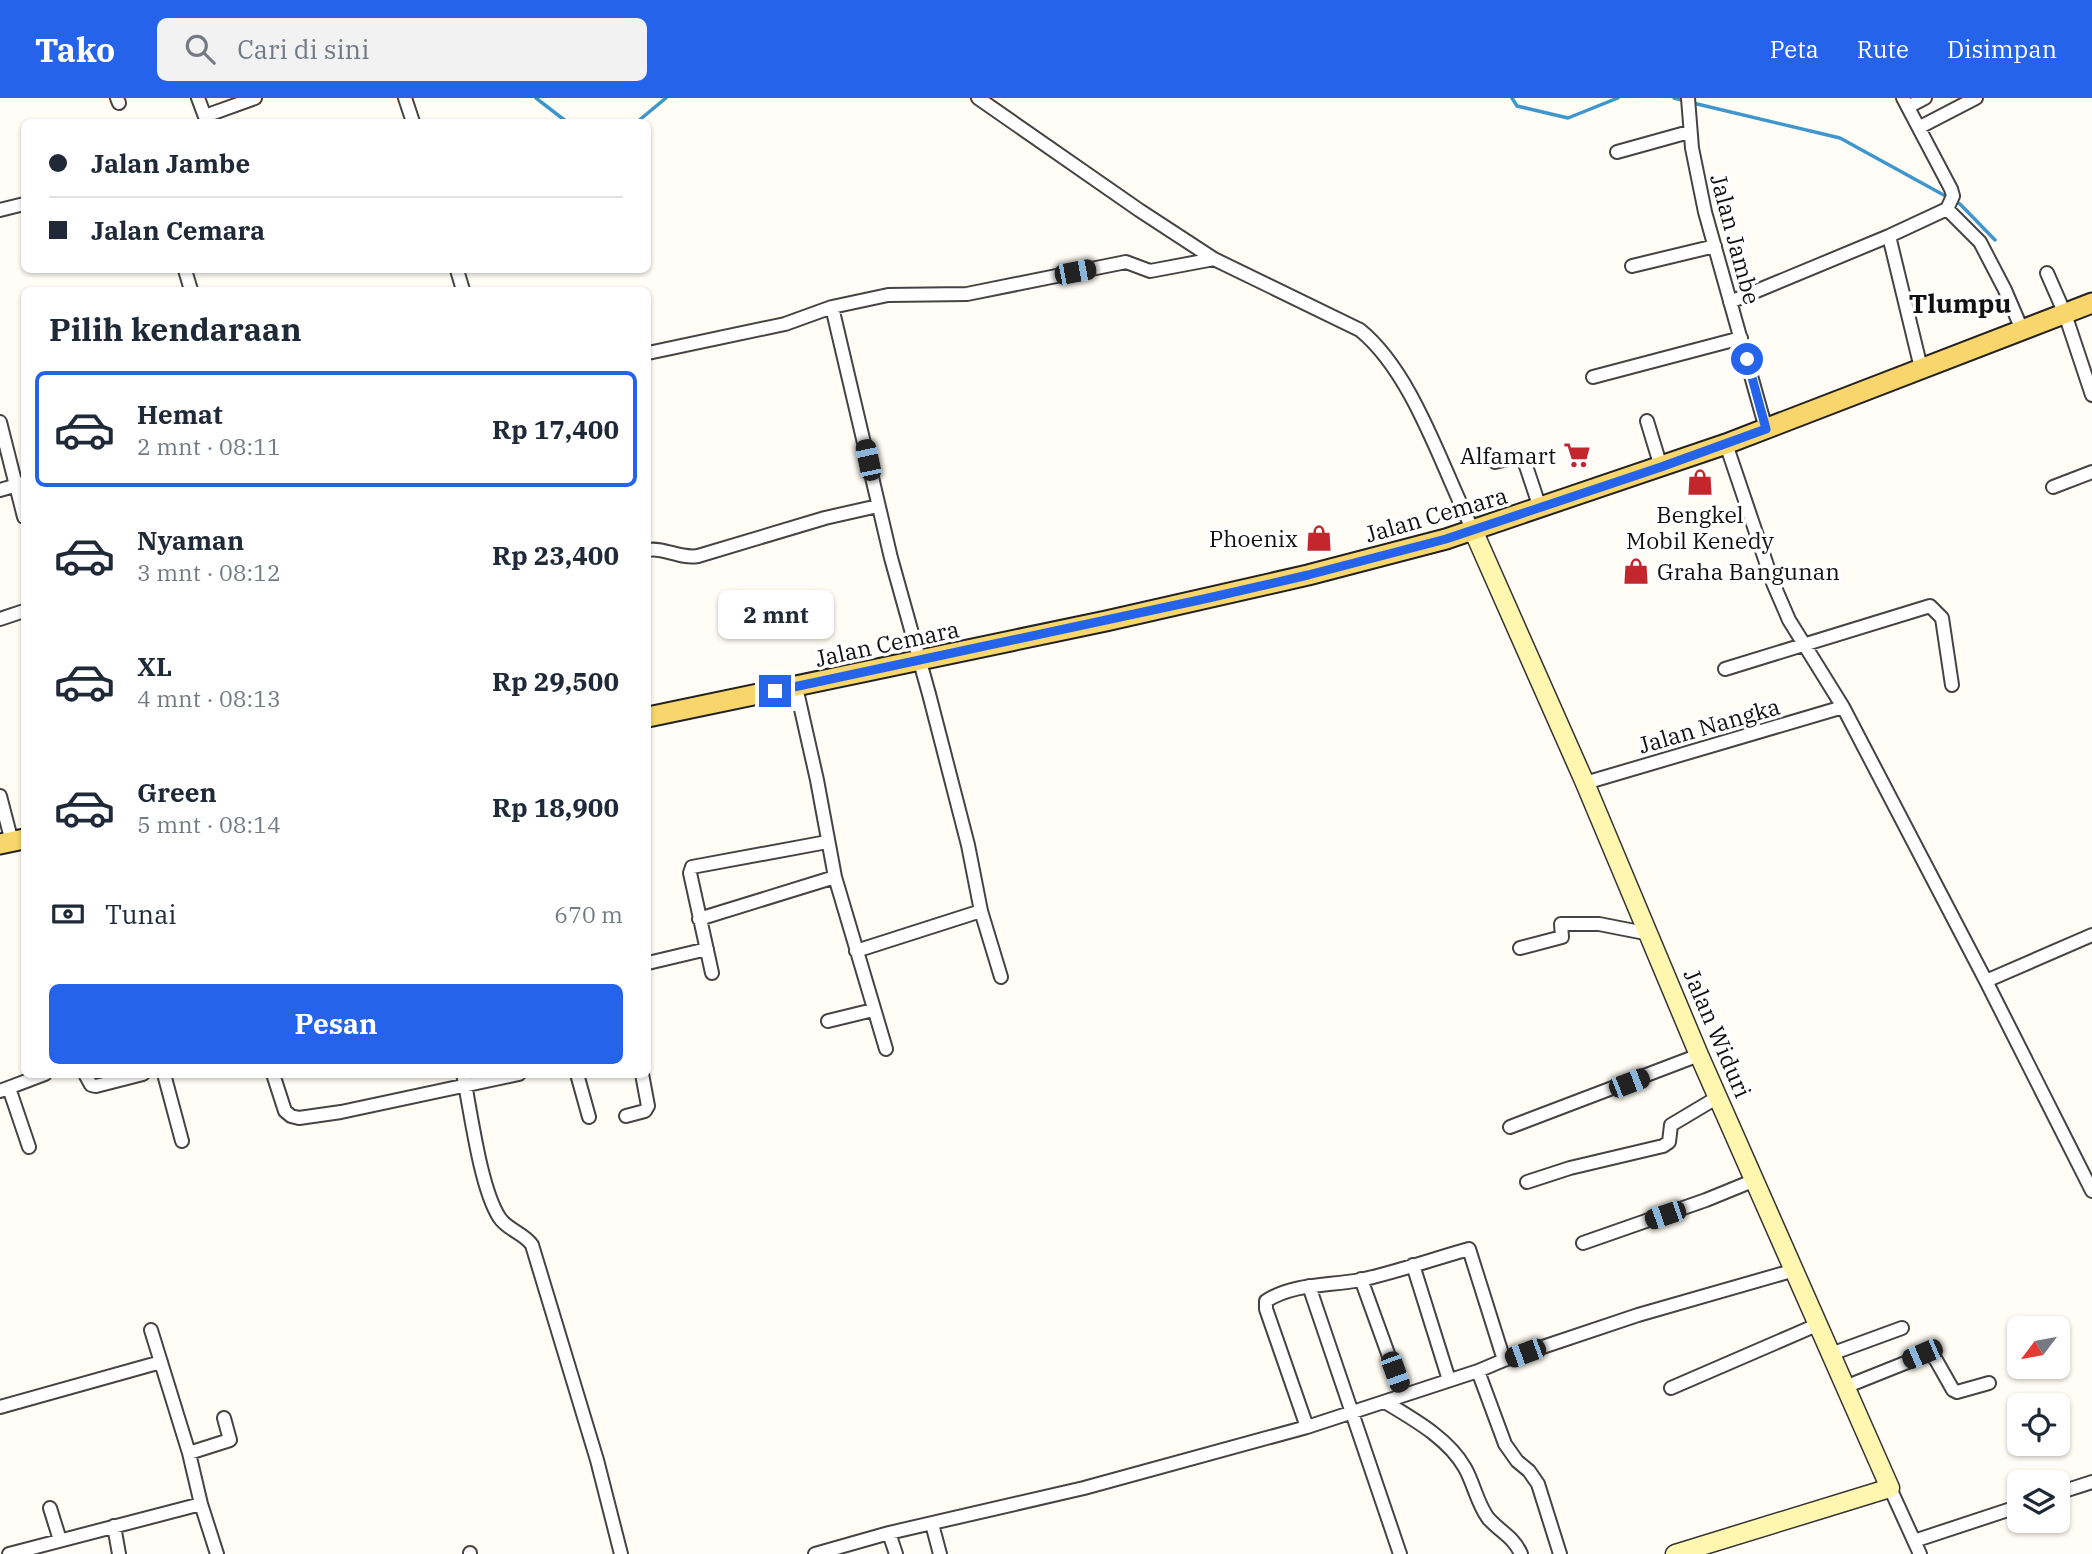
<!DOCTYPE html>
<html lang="id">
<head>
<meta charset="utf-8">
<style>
	:root { --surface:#fff; --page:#f2f2f3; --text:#1f2937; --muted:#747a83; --line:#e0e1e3; --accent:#2563eb }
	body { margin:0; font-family:"IBM Plex Serif",serif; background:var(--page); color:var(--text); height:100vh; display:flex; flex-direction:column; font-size:26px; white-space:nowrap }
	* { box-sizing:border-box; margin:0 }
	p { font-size:23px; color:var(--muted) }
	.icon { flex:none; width:38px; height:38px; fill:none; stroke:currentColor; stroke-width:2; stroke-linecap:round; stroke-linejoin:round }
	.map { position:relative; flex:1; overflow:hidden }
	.sheet { position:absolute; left:21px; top:189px; width:630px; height:791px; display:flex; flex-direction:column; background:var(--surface); border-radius:10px; box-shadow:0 2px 5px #0004 }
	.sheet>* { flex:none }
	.guide { position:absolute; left:21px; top:21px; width:630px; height:154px; border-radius:10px; box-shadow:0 2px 5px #0004; display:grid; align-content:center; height:154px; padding:0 28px; background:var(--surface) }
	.needle { width:46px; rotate:238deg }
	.tools { position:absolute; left:2007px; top:1218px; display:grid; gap:14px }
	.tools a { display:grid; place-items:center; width:63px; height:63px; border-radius:10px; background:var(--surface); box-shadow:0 2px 5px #0004; font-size:35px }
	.end { position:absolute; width:32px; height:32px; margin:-16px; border:9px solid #2563eb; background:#fff; box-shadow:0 0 0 4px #fff }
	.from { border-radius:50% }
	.bubble { position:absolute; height:49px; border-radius:10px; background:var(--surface); box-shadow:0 2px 5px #0004; font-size:23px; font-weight:700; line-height:49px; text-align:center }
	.car { position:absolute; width:21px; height:42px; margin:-21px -10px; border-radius:9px; box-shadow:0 0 5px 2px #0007; background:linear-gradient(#222 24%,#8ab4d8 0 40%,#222 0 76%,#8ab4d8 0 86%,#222 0) }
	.guide b { display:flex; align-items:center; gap:24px; height:66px; font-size:26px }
	.guide b+b { border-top:2px solid var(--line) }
	.guide i { width:18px; height:18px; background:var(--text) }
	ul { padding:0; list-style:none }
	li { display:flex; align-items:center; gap:21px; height:116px; margin:0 14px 10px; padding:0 14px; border:4px solid transparent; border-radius:10px }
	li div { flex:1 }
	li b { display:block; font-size:26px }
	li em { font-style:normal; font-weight:700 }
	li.selected { border-color:var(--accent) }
	li>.icon { width:63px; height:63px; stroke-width:1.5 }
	h2 { padding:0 28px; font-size:32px; line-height:84px }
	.pay { display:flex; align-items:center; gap:18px; height:77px; padding:0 28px; font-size:26px }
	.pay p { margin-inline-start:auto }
	.button { display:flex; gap:14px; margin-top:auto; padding:14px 28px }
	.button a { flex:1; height:80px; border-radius:10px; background:var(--accent); color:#fff; font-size:28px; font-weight:700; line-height:80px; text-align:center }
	header { display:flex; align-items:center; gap:42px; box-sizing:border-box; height:98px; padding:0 35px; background:var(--accent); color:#fff }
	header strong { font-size:33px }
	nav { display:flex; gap:38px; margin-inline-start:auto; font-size:24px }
	.search { width:490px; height:63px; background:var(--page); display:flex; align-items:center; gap:18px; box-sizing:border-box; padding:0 24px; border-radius:10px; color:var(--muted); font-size:26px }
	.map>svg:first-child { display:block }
</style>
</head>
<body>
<header>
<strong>Tako</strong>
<div class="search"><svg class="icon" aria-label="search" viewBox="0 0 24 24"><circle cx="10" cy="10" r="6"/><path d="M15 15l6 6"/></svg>Cari di sini</div>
<nav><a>Peta</a><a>Rute</a><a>Disimpan</a></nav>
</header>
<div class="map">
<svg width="2092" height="1456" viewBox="0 0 2092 1456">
	<rect width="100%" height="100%" fill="#fffdf5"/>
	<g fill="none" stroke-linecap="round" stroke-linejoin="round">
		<path stroke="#3f96cf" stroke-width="3.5" d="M536,0l31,24
			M1512,0l5,8 51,12 50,-20
			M1674,0l11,3
			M1693,5l147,35 120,66 35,36
			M637,24l29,-24"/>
		<defs>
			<path id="street" d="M117,0l2,5
				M198,0l9,24
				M405,0l8,24
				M978,0l161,112 75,49 146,71c54,44 82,139 113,200
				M1688,0l4,50 13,64 61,217
				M1903,0l48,91 2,7 -6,13 -58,27 32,132
				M1908,9l17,-9
				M205,18l50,-18
				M1920,29l56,-29
				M1617,54l72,-20
				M1947,111l33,33 25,48 18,42
				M0,112l24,-6
				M1632,168l83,-20
				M185,172l6,20
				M457,172l6,20
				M2047,175l18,41 27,81
				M1730,204l159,-66
				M832,209l59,251 38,136 39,151 13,66 20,66
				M648,255l137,-29 47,-17 56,-12 79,-1 159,-32 24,9 64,-12
				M1593,279l148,-39
				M1647,323l14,46
				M0,324l24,95
				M1726,346l47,139 16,37 54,87 143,274 106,210
				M1495,364l21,-5 5,1 5,8 14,42
				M2053,389l39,-15
				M0,392l24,-7
				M648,452c16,-3 31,9 50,6l127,-38 53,-12
				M0,521l24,-8
				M1725,571l205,-63 12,12 10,67
				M796,589l21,93 18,97 51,172
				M1585,685l258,-76
				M0,698l12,46
				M699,821l136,-42
				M1520,850l42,-11 -1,-13h38l51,10
				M856,853l125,-40
				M648,865l59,-14
				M712,875l-22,-100 2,-6 135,-25
				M1986,883l106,-46
				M828,923l45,-11
				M85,976l6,11 5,1 47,-12
				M164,976l18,67
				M273,976l12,37 6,5 8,2 42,-6 178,-38
				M463,976c8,38 17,113 36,143 8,13 25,16 33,28l65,215 24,94
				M577,976l12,43
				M9,990l20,59
				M0,993l45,-17
				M626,1018l19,-5 3,-5 -6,-32
				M1510,1029l189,-72
				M1527,1084l43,-14 93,-22 6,-4 2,-17 47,-28
				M1583,1145l123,-43 49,-20
				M1413,1167l36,115
				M1361,1181l42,116
				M1309,1188l91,268
				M151,1232l38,123 12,51
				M1831,1256l71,-26
				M1504,1262l134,-45 157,-45
				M1845,1289l85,-34 6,7 17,30 4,2 32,-9
				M1671,1290l148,-64
				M1385,1304c28,17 63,36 80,66 9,16 12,35 23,50 11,13 26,19 33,36
				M0,1309l161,-45
				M1307,1329l-41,-118v-8c28,-18 63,-15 94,-21 37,-8 73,-21 109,-31l35,111 -26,11
				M189,1355l41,-13 -6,-22
				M1890,1390l30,66
				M2058,1395l34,-11
				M50,1410l10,32
				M932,1426l8,30
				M114,1428l5,28
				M889,1435l7,21
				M1914,1443l106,-35
				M470,1455v1
				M9,1456l192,-50 16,50
				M815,1456l74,-21 195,-45 223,-61 171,-56 27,73 12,17 12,10 9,13 22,70"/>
			<path id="secondary" d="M1473,432l112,253 114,272 191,433 -215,66"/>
			<path id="primary" d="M648,619l458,-96 202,-46 138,-36 280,-95 366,-141
				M0,746l24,-5"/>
		</defs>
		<use href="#street" stroke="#444" stroke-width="16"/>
		<use href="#secondary" stroke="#333" stroke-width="21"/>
		<use href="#primary" stroke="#222" stroke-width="23"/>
		<use href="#street" stroke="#fff" stroke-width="12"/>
		<use href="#secondary" stroke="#fff6b0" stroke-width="18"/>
		<use href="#primary" stroke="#f9d66b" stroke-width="19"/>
	</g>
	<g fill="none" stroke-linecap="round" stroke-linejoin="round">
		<path stroke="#2563eb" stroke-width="9" d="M775,593l429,-92 104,-24 138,-36 215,-72 105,-38 -19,-70"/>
	</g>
	<defs>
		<symbol id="supermarket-bare" viewBox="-9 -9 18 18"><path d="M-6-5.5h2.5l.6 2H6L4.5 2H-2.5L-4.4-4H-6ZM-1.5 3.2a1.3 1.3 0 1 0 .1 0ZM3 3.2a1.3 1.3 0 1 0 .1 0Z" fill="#c4262e" stroke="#fff" stroke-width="2.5" paint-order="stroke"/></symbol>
		<symbol id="shop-bare" viewBox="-9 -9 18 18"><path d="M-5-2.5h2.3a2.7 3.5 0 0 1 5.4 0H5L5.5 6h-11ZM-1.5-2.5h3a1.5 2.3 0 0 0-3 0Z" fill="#c4262e" stroke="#fff" stroke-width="2.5" paint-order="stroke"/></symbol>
	</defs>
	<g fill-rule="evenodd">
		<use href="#supermarket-bare" x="1558" y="338" width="38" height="38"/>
		<use href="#shop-bare" x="1681" y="365" width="38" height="38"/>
		<use href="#shop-bare" x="1300" y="421" width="38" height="38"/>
		<use href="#shop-bare" x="1617" y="454" width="38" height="38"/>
	</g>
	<g text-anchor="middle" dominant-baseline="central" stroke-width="7" stroke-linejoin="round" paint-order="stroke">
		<g font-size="23" fill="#111" stroke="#fff">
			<text transform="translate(1736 141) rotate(75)">Jalan Jambe</text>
			<text transform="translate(1436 416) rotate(-16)">Jalan Cemara</text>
			<text transform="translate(887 545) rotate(-12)">Jalan Cemara</text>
			<text transform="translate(1709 627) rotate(-16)">Jalan Nangka</text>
			<text transform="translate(1718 935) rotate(67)">Jalan Widuri</text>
		</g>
		<g font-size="23" fill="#111" stroke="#fff" text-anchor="end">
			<text x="1556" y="357">Alfamart</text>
			<text x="1700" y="416" text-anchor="middle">Bengkel<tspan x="1700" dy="26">Mobil Kenedy</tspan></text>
			<text x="1298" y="440">Phoenix</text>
			<text x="1657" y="473" text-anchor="start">Graha Bangunan</text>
		</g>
		<g font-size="26" font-weight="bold" fill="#111" stroke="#fff">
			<text x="1960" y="205">Tlumpu</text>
		</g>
	</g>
</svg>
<div class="tools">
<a><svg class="needle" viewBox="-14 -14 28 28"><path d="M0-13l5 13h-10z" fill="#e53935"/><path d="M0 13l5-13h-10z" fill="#747a83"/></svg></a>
<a><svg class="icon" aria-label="locate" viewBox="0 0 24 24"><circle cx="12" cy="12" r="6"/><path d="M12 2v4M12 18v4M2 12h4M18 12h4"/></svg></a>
<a><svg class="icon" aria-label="layers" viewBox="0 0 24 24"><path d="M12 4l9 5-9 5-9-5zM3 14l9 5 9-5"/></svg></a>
</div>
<i class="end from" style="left:1747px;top:261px"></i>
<i class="end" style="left:775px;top:593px"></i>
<div class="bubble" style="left:718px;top:492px;width:116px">2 mnt</div>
<i class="car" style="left:1075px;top:174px;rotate:79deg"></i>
<i class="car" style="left:868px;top:362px;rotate:348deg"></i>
<i class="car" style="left:1629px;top:985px;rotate:69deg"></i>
<i class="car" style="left:1665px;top:1117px;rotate:251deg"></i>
<i class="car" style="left:1525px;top:1255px;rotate:250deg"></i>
<i class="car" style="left:1922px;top:1256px;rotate:247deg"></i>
<i class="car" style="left:1395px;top:1274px;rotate:160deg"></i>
<div class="guide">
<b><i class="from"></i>Jalan Jambe</b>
<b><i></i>Jalan Cemara</b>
</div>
<section class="sheet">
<h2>Pilih kendaraan</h2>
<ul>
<li class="selected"><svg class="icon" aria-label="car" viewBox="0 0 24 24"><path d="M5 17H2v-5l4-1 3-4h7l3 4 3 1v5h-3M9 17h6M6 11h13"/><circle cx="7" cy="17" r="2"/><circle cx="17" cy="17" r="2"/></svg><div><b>Hemat</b><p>2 mnt · 08:11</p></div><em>Rp 17,400</em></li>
<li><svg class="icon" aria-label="car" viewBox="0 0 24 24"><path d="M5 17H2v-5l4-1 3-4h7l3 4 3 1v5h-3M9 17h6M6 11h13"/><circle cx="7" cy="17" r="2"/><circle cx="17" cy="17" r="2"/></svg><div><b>Nyaman</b><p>3 mnt · 08:12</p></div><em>Rp 23,400</em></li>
<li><svg class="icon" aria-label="car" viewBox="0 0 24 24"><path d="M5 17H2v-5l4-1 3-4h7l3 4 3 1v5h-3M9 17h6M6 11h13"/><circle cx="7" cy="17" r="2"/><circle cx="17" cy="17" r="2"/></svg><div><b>XL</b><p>4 mnt · 08:13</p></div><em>Rp 29,500</em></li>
<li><svg class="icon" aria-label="car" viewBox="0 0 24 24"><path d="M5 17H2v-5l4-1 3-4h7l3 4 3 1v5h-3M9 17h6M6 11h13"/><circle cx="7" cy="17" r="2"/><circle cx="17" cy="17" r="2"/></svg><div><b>Green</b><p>5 mnt · 08:14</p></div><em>Rp 18,900</em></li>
</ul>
<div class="pay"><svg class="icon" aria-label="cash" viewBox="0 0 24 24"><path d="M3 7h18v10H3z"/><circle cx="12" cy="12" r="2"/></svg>Tunai<p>670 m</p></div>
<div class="button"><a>Pesan</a></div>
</section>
</div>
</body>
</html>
